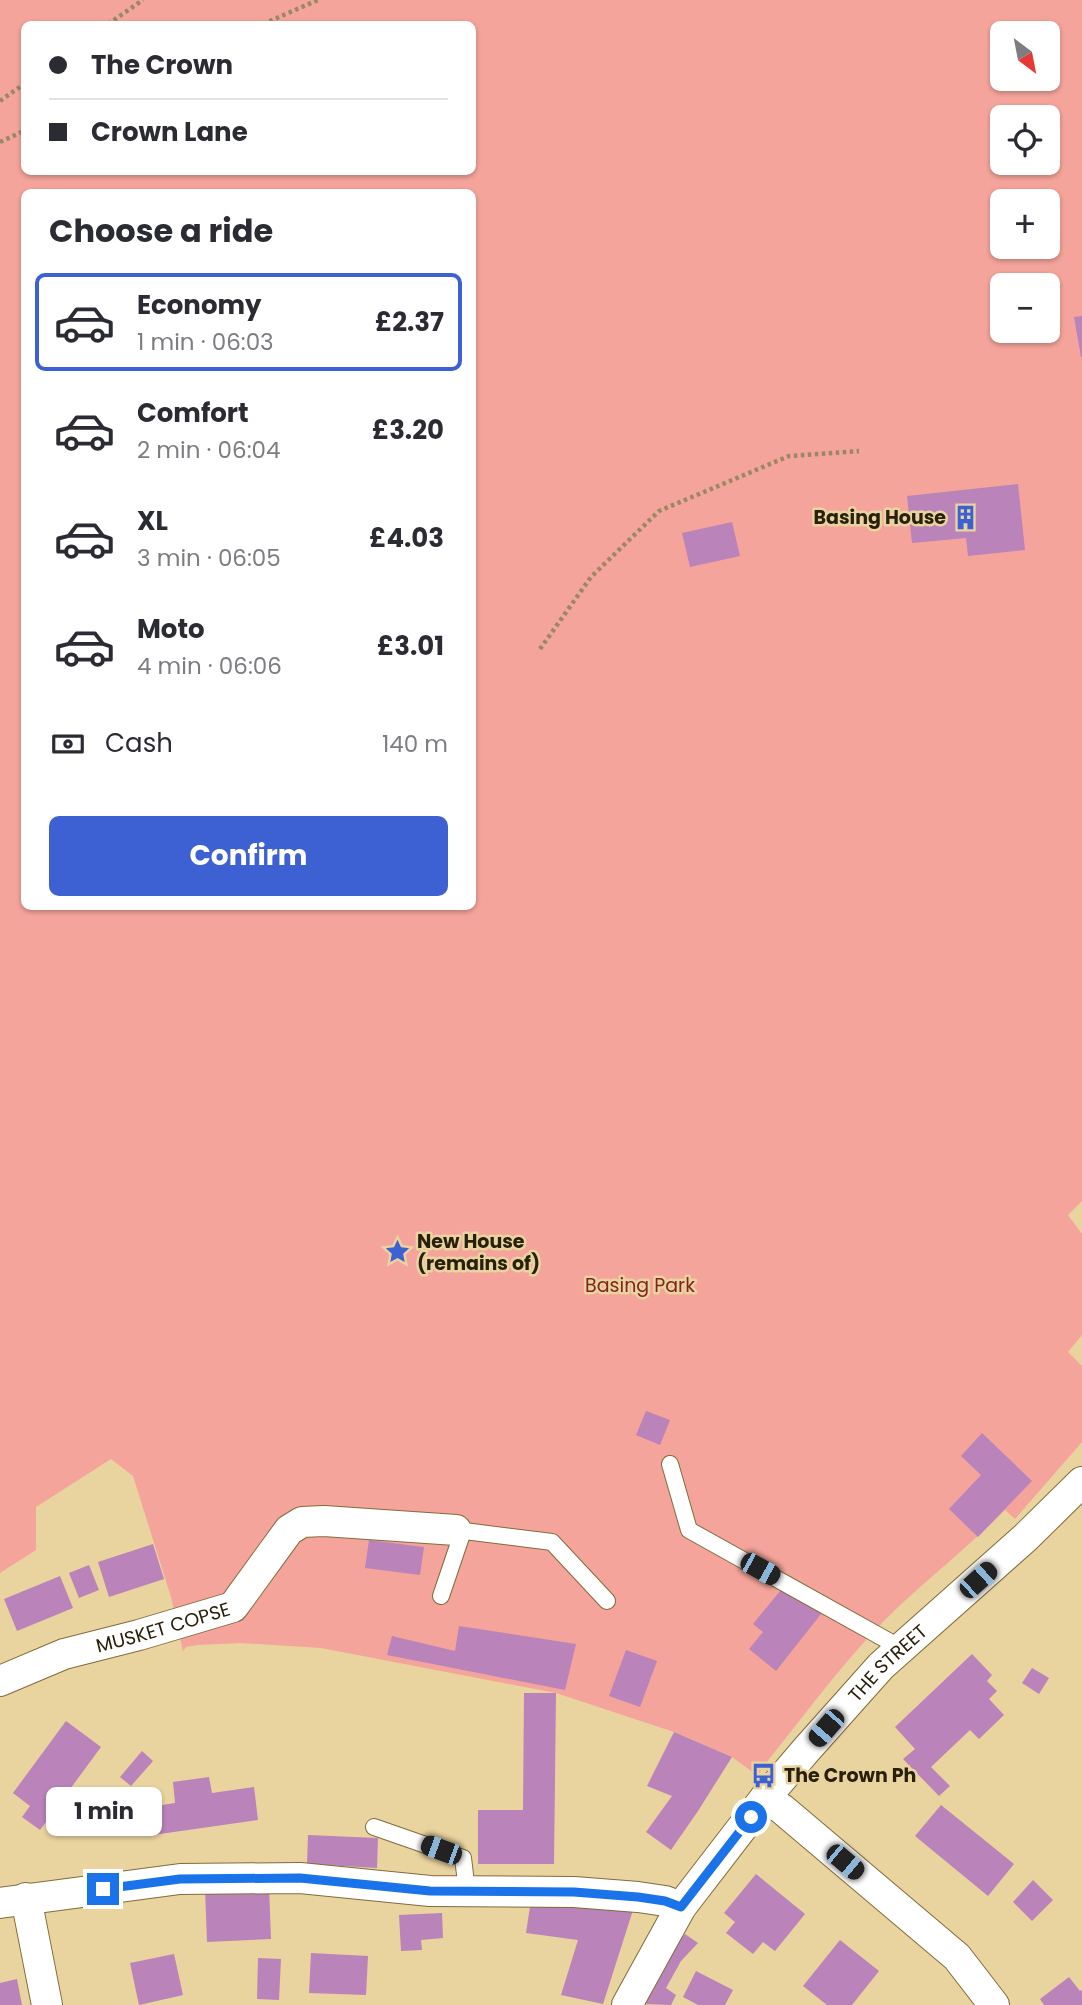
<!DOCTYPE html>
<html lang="en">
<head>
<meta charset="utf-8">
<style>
	:root { --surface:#fff; --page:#f2f2f3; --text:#2b2b33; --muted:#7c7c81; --line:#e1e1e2; --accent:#3d60d2 }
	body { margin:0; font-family:Poppins,sans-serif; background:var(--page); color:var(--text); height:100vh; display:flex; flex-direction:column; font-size:26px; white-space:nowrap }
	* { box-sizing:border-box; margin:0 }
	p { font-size:23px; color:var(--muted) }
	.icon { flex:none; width:38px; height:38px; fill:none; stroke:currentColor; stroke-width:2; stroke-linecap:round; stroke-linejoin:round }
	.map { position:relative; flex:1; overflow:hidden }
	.side { position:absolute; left:21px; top:189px; width:455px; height:721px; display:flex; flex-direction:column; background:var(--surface); border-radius:10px; box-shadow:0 2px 5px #0004 }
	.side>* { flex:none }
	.top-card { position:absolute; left:21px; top:21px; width:455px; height:154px; border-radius:10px; box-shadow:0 2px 5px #0004; display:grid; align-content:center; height:154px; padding:0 28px; background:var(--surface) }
	.needle { width:46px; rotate:148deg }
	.controls { position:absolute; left:990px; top:21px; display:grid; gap:14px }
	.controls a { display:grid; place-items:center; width:70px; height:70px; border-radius:10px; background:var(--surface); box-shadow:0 2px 5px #0004; font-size:35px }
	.end { position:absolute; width:32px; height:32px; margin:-16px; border:9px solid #1a73e8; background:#fff; box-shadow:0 0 0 4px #fff }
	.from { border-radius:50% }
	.bubble { position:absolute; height:49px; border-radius:10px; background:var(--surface); box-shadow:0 2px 5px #0004; font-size:23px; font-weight:700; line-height:49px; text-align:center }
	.car { position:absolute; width:21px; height:42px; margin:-21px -10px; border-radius:9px; box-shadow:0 0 5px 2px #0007; background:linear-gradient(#222 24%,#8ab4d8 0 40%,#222 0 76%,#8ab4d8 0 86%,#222 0) }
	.top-card b { display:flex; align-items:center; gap:24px; height:66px; font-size:26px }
	.top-card b+b { border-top:2px solid var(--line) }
	.top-card i { width:18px; height:18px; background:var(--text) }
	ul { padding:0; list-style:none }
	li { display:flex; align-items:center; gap:21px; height:98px; margin:0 14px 10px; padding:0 14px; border:4px solid transparent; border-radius:10px }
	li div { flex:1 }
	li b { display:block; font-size:26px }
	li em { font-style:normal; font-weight:700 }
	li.on { border-color:var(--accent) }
	li>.icon { width:63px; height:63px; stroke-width:1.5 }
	h2 { padding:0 28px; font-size:32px; line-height:84px }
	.pay { display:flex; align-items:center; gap:18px; height:77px; padding:0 28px; font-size:26px }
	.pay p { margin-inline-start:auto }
	.action { display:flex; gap:14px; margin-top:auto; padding:14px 28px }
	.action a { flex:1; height:80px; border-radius:10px; background:var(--accent); color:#fff; font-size:28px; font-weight:700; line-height:80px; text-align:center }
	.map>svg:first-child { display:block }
</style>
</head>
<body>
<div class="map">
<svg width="1082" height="2005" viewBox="0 0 1082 2005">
	<rect width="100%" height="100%" fill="#e9d39f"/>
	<path fill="#f4a49b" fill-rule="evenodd" d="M0,0h1082v1201l-14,14 14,19v101l-14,17 14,14v76l-67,77 -10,-9c-39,40 -84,73 -123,113 -44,45 -81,97 -120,145l-4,8 -26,-19 -58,-25 -118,-39 -235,-45 -81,-5 -42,2 -12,2 -3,4 -12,-54 -38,-121 -22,-17 -75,48v43l-36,23zM24,24h448v148h-448zM1003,33h45v46h-45zM1003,117h45v46h-45zM24,192h448v714h-448zM1003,201h45v46h-45zM1003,285h45v46h-45z"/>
	<path fill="#ba83ba" d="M1082,316v41h-1l-7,-40z
		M1018,484l7,66 -57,6 -2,-18 -54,5 -5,-47z
		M732,522l8,34 -50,11 -8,-34z
		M646,1411l24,9 -10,25 -24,-10z
		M982,1433l50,48 -54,56 -29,-28 32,-34 -20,-19z
		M369,1540l55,7 -4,28 -55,-7z
		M153,1544l11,35 -55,18 -11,-35z
		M89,1565l10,25 -20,8 -10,-25z
		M60,1576l13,32 -56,23 -13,-32z
		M785,1585l36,29 -45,57 -27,-22 14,-17 -10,-8z
		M459,1626l117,18 -11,46 -178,-35 5,-19 63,15z
		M626,1650l31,11 -17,46 -31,-11z
		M972,1654l20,21 -5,6 10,10 -8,8 15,16 -25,24 -9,-9 -39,37 19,19 -11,10 -36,-37 12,-10 -20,-22z
		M1032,1668l17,10 -10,16 -17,-11z
		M524,1693h32l-2,171h-76v-54h45z
		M66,1721l35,26 -61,83 -18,-13 8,-11 -17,-13z
		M674,1732l58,25 -34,54 -27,39 -25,-18 26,-36 -25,-10z
		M142,1751l11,10 -22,25 -11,-9z
		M209,1777l3,16 42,-6 4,33 -105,15 -4,-28 26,-4 -2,-21z
		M941,1805l73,59 -26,32 -73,-60z
		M308,1835l70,3 -1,30 -70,-4z
		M756,1874l49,40 -30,37 -12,-9 -10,12 -27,-21 9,-11 -11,-9z
		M1033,1880l20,20 -21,21 -19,-19z
		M269,1886l2,53 -64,3 -2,-53z
		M531,1900l103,7 -31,97 -42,-9 17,-55 -52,-7z
		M442,1913l1,25 -22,2 1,10 -21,1 -2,-36z
		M685,1934l13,9 -17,18 -15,27 10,7 -5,10 -28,-1 16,-38z
		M840,1940l39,31 -27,34h-25l-24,-19z
		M311,1953l57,3 -2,39 -57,-2z
		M174,1954l9,41 -44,10 -9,-42z
		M258,1958l23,1 -2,41 -22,-1z
		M696,1971l37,19 -8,15h-27l-15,-8z
		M1069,1977l11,14 2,-1v15h-38l-4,-6z
		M17,1979l5,26h-22v-22z"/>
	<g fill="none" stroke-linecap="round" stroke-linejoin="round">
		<defs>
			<path id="service" d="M670,1464l19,66 212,118
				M456,1530l96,12 55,59
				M441,1596l22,-65
				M374,1827l89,31 4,33"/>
			<g id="minor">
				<path id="s1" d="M0,1681l64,-27 75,-19 94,-28 56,-77 13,-8 22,-1 132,9"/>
				<path d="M765,1798l17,11 175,148 37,48"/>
				<path d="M26,1898l21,107"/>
				<path d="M0,1903l180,-24 120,-1 130,13 144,1 64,5 27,4 16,6"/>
				<path id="s2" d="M627,2005l54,-98 84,-109 42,-49 74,-83 144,-128 57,-56"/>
			</g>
		</defs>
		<use href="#service" stroke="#816c3b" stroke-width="18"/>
		<use href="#minor" stroke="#816c3b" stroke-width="32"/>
		<path stroke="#998962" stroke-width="4.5" stroke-dasharray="3.5 3.5" stroke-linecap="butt" d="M108,24l35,-24
			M263,24l55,-24
			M0,101l24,-17
			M0,142l24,-11
			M540,649l51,-72 68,-66 130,-55 70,-5"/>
		<use href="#service" stroke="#fff" stroke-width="16"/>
		<use href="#minor" stroke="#fff" stroke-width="30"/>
	</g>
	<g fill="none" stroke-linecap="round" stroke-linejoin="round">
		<path stroke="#1a73e8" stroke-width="9" d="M103,1889l77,-10 120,-1 130,13 144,1 64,5 27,4 16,6 70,-90"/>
	</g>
	<defs>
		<symbol id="building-bare" viewBox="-9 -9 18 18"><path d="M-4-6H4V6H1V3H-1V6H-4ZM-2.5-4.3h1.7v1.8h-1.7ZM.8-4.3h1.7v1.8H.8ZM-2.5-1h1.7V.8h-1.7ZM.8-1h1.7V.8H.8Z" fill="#3d60d2" stroke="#e9d39f" stroke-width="2.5" paint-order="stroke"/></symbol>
		<symbol id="sight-bare" viewBox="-9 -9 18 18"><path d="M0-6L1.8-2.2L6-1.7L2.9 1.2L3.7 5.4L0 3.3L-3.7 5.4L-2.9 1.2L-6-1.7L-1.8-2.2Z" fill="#3d60d2" stroke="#e9d39f" stroke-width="2.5" paint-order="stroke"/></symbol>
		<symbol id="bus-bare" viewBox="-9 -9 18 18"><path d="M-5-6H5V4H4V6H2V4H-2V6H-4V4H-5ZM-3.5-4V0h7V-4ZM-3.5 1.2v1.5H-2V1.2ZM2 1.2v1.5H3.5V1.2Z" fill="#3d60d2" stroke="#e9d39f" stroke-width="2.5" paint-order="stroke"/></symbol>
	</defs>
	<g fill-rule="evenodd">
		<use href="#building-bare" x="948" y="500" width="35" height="35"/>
		<use href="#sight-bare" x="380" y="1234" width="35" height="35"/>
		<use href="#bus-bare" x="746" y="1758" width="35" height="35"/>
	</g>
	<g text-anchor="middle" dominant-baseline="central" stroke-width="5" stroke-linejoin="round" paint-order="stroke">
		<g font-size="19" font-weight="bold" fill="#28200b" stroke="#e9d39f" text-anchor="start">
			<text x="946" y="517" text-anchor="end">Basing House</text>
			<text x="417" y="1241">New House<tspan x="417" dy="22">(remains of)</tspan></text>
			<text x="784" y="1775">The Crown Ph</text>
		</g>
		<g font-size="19" fill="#82231f" stroke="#e9d39f">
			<text x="640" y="1285">Basing Park</text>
		</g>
		<g font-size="19" fill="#28200b" stroke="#e9d39f">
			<text stroke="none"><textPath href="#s1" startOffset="172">MUSKET COPSE</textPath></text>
			<text stroke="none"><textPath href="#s2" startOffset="432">THE STREET</textPath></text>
		</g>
	</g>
</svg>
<div class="controls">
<a><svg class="needle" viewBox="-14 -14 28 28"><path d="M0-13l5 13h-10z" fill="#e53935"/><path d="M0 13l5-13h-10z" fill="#7c7c81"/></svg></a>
<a><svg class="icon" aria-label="locate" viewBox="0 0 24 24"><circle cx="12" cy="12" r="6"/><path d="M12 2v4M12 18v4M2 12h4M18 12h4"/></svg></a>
<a>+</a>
<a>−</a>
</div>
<i class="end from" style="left:751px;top:1817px"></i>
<i class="end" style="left:103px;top:1889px"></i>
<div class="bubble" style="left:46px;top:1787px;width:116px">1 min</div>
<i class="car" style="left:760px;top:1569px;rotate:119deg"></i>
<i class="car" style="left:978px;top:1580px;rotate:48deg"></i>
<i class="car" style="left:826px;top:1728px;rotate:221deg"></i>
<i class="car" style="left:441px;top:1850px;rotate:290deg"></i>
<i class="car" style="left:845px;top:1862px;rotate:130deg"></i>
<div class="top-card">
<b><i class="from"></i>The Crown</b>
<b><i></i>Crown Lane</b>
</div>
<section class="side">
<h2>Choose a ride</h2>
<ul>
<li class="on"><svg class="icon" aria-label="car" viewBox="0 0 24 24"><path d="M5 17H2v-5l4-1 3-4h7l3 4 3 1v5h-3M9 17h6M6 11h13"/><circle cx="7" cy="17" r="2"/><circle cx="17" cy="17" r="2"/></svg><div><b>Economy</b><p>1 min · 06:03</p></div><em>£2.37</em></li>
<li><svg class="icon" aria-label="car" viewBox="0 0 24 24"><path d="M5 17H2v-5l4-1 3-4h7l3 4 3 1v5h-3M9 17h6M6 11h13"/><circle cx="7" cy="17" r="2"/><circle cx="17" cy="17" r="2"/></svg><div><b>Comfort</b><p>2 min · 06:04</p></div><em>£3.20</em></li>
<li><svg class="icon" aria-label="car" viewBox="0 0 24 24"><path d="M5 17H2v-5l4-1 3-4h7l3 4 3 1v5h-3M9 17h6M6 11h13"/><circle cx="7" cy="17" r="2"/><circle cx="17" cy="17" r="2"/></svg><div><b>XL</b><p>3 min · 06:05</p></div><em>£4.03</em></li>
<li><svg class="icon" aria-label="car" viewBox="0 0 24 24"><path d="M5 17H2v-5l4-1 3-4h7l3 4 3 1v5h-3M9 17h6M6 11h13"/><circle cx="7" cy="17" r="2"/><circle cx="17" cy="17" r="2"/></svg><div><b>Moto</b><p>4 min · 06:06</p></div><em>£3.01</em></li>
</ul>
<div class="pay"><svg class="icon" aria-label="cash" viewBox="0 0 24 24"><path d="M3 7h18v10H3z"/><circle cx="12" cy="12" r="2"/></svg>Cash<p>140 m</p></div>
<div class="action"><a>Confirm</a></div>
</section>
</div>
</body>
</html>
